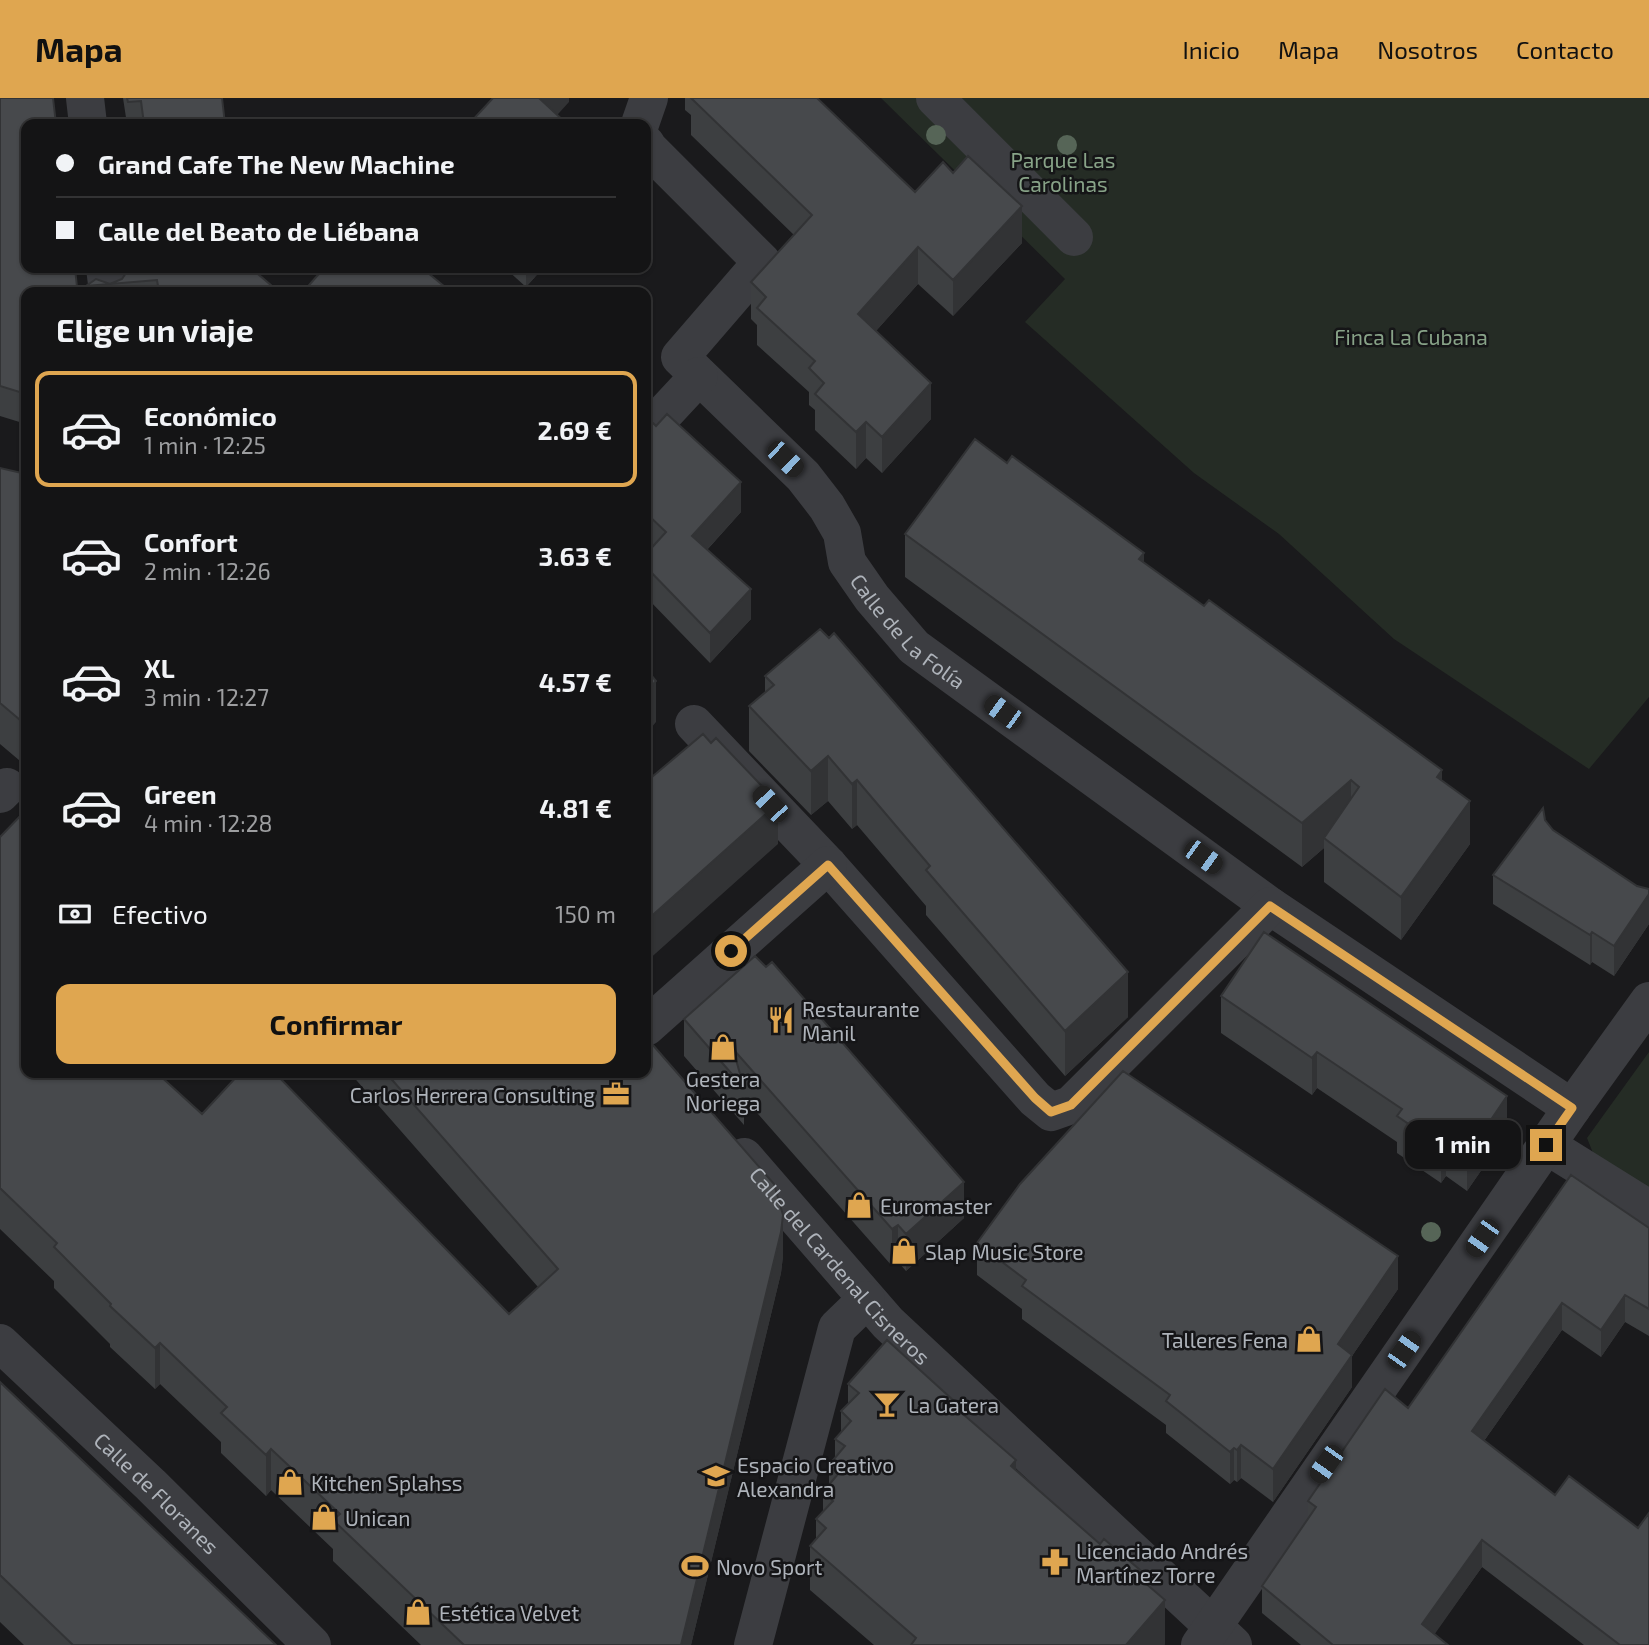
<!DOCTYPE html>
<html lang="es">
<head>
<meta charset="utf-8">
<style>
	:root { --surface:#141415; --page:#1d1d1e; --text:#f1f3f6; --muted:#9d9ea0; --line:#333334; --accent:#dfa650 }
	body { margin:0; font-family:"Exo 2",sans-serif; background:var(--page); color:var(--text); height:100vh; display:flex; flex-direction:column; font-size:26px; white-space:nowrap }
	* { box-sizing:border-box; margin:0 }
	p { font-size:23px; color:var(--muted) }
	.icon { flex:none; width:38px; height:38px; fill:none; stroke:currentColor; stroke-width:2; stroke-linecap:round; stroke-linejoin:round }
	.map { position:relative; flex:1; overflow:hidden }
	.drawer { position:absolute; left:21px; top:189px; width:630px; height:791px; display:flex; flex-direction:column; background:var(--surface); border-radius:14px; box-shadow:0 2px 5px #0004,0 0 0 2px var(--line) }
	.drawer>* { flex:none }
	.top-card { position:absolute; left:21px; top:21px; width:630px; height:154px; border-radius:14px; box-shadow:0 2px 5px #0004,0 0 0 2px var(--line); display:grid; align-content:center; height:154px; padding:0 35px; background:var(--surface) }
	.end { position:absolute; width:32px; height:32px; margin:-16px; border:9px solid #dfa650; background:#111; box-shadow:0 0 0 4px #111 }
	.from { border-radius:50% }
	.bubble { position:absolute; height:49px; border-radius:14px; background:var(--surface); box-shadow:0 2px 5px #0004,0 0 0 2px var(--line); font-size:23px; font-weight:700; line-height:49px; text-align:center }
	.car { position:absolute; width:21px; height:42px; margin:-21px -10px; border-radius:9px; box-shadow:0 0 5px 2px #0007; background:linear-gradient(#222 24%,#8ab4d8 0 40%,#222 0 76%,#8ab4d8 0 86%,#222 0) }
	.top-card b { display:flex; align-items:center; gap:24px; height:66px; font-size:26px }
	.top-card b+b { border-top:2px solid var(--line) }
	.top-card i { width:18px; height:18px; background:var(--text) }
	ul { padding:0; list-style:none }
	li { display:flex; align-items:center; gap:21px; height:116px; margin:0 14px 10px; padding:0 21px; border:4px solid transparent; border-radius:14px }
	li div { flex:1 }
	li b { display:block; font-size:26px }
	li em { font-style:normal; font-weight:700 }
	li.current { border-color:var(--accent) }
	li>.icon { width:63px; height:63px; stroke-width:1.5 }
	h2 { padding:0 35px; font-size:32px; line-height:84px }
	.pay { display:flex; align-items:center; gap:18px; height:77px; padding:0 35px; font-size:26px }
	.pay p { margin-inline-start:auto }
	.primary-button { display:flex; gap:14px; margin-top:auto; padding:14px 35px }
	.primary-button a { flex:1; height:80px; border-radius:14px; background:var(--accent); color:#111; font-size:28px; font-weight:700; line-height:80px; text-align:center }
	header { display:flex; align-items:center; gap:42px; box-sizing:border-box; height:98px; padding:0 35px; background:var(--accent); color:#111 }
	header strong { font-size:33px }
	nav { display:flex; gap:38px; margin-inline-start:auto; font-size:24px }
	.map>svg:first-child { display:block }
</style>
</head>
<body>
<header>
<strong>Mapa</strong>
<nav><a>Inicio</a><a>Mapa</a><a>Nosotros</a><a>Contacto</a></nav>
</header>
<div class="map">
<svg width="1649" height="1547" viewBox="0 0 1649 1547">
	<rect width="100%" height="100%" fill="#1a1a1c"/>
	<path fill="#252c25" d="M881,0h768v599l-60,72 -195,-130 -115,-105 -85,-61 -169,-151 40,-43z
		M1649,954v138l-54,-32 -8,-20z"/>
	<g fill="none" stroke-linecap="round" stroke-linejoin="round">
		<g stroke="#3c3d41" stroke-width="38">
			<path d="M85,0l3,26"/>
			<path d="M935,0l139,139"/>
			<path d="M640,26l9,-26"/>
			<path id="s1" d="M646,46l2,4 114,114 -82,95 123,119 24,31 15,26 5,29 25,36 42,49 356,259 302,202"/>
			<path d="M105,170l3,24"/>
			<path d="M646,335l53,-57"/>
			<path d="M694,626l134,141 207,234 16,13 20,-7 199,-199"/>
			<path d="M0,696l7,-7"/>
			<path d="M646,929l182,-162"/>
			<path d="M1546,1047l103,64"/>
			<path id="s2" d="M744,1059l144,166 345,322"/>
			<path id="s3" d="M0,1245l151,142 161,160"/>
			<path d="M753,1547l84,-317 29,-28"/>
			<path d="M1200,1547l372,-537 77,-107"/>
		</g>
	</g>
	<g fill="#566557">
		<circle cx="936" cy="37" r="10"/>
		<circle cx="1067" cy="47" r="10"/>
		<circle cx="1431" cy="1134" r="10"/>
	</g>
	<path fill="#3d3f41" d="M0,0l77,189v5h-51v132l-26,-8z
		M123,0h99l3,26h-98z
		M685,0h132l98,94 107,51 -69,73 -35,-32 -42,47 55,88 -49,54 -16,-15 -10,11 -41,-39v-20l-6,-5v-13l-52,-47v-20l-6,-6v-37l43,-47 -103,-100v-20l-6,-5z
		M505,170h38l-17,19z
		M128,172l151,22h-193v-6l24,-2 12,-5z
		M646,326l95,88 -34,38 44,69 -41,44 -64,-66v-43l5,-6 -5,-5z
		M0,370l26,6v292l-26,-22z
		M905,436l239,29 298,217 28,64 -69,96 -77,-58v-34l-22,19 -397,-290z
		M765,578l363,341 -63,59 -139,-161v-9l-69,-81 -5,4 -24,-28 -17,14 -62,-64v-45l16,-14z
		M1545,722l8,10 84,56 12,3v35l-35,52 -22,-14 -2,3 -97,-61v-29z
		M0,739l26,236 176,41 307,200 29,-27 -188,-214h296l137,183 -2,17 -90,372h-270l-88,-84v-12l-62,-59 -5,6 -45,-43v-11l-61,-58 -5,5 -45,-42v-3l-56,-56v-7l-54,-52z
		M755,858l209,262 -58,53 -8,-9 -6,4 -148,-168v27l-60,-69v-37z
		M1221,898l286,137 -40,58 -21,-15 -5,7 -44,-30v-11l-80,-54 -5,7 -91,-62z
		M1649,1130v108l-24,-14 -24,35 -39,-27 -78,111 165,204h-65l-102,-78 -48,67 14,11h-147l-39,-32v-27l46,-67v-18l100,-93z
		M977,1145l421,46 -46,67v31l-79,115 -32,-24 -4,4 -3,-2 -4,4 -64,-51v-8l-144,-106v-10l-45,-34z
		M0,1284l276,263h-252l-24,-23z
		M848,1286l117,31 51,56 131,113 18,60 -1,1h-290l-64,-55v-44l6,-7v-20l7,-7v-20l6,-7v-20l6,-6v-20l6,-7v-21l7,-7z"/>
	<path fill="#323335" d="M539,0h30v4l-20,22z
		M1022,108v37l-69,73v-36z
		M918,149v37l-60,67v-37z
		M526,170h17l-17,19z
		M931,285v36l-49,54v-36z
		M866,324v36l-10,11v-37z
		M741,384v30l-49,54v-30z
		M1144,455v43l-5,-37z
		M751,491v30l-41,44v-30z
		M656,583v41l-10,12v-41z
		M828,658v45l-17,14v-44z
		M1442,672v44l-5,-37z
		M857,682v45l-5,4v-45z
		M1351,682v44l-27,14v10l-22,19v-44z
		M1470,703v43l-69,96v-43z
		M778,705v41l-132,118v-41z
		M1649,796v30l-35,52v-30z
		M1592,834v30l-2,3v-30z
		M1128,874v45l-63,59v-45z
		M1317,954v36l-5,7v-37z
		M1507,998v37l-40,58v-36z
		M1446,1041v37l-5,7v-37z
		M964,1084v36l-58,53v-37z
		M783,1117v41l-2,17 -90,372h-10z
		M898,1127v37l-6,4v-37z
		M1398,1158v33l-46,67v31l-79,115v-33l65,-125z
		M1625,1197v27l-24,35v-27z
		M1562,1205v27l-90,128v-27z
		M160,1245v41l-5,5v-41z
		M1241,1347v33l-4,4v-32z
		M1234,1350v32l-4,4v-32z
		M271,1351v41l-5,6v-41z
		M1016,1362v44l-5,-38z
		M1482,1442v27l-55,78 -5,-21z
		M1165,1502v44l-1,1h-38z"/>
	<path fill="#47494c" stroke="#323335" stroke-width="2" d="M0,0h53l3,26h-30v144h49l2,19 -12,1 1,4h-40v102l-26,-8z
		M127,0h95l3,26h-81l-3,-23 -13,1z
		M493,0h46l28,26h-98z
		M691,0h126l98,94 28,-30 10,11 15,-17 54,50 -69,74 -35,-33 -60,67 73,69 -49,54 -16,-15 -10,10 -41,-38 9,-11 -15,-15 6,-7 -58,-53 9,-11 -15,-15 61,-67z
		M128,170h123l28,24h-120l-2,-12 -71,6 10,-7 14,5 12,-5 6,-9z
		M324,170h98l29,24h-148z
		M667,316l74,68 -49,54 59,53 -41,44 -64,-66v-13l20,-22 -20,-19v-89l7,-1 3,3z
		M975,341l32,24 5,-7 132,97 -5,6 65,47 5,-6 233,170 -5,7 33,24 -69,96 -77,-59 35,-51 -8,-7 -49,43 -397,-289z
		M0,370l26,6v251l-26,-22z
		M820,531l9,9 5,-5 294,339 -63,59 -139,-161 4,-4 -73,-86 -5,4 -24,-28 -17,15 -62,-65 25,-21 -9,-9z
		M646,571l10,12 -10,12z
		M703,636l8,9 5,-5 62,65 -132,118v-139z
		M1543,710l2,12 8,10 84,56 12,3v5l-35,52 -22,-14 -2,3 -97,-60z
		M26,712v263h131l45,41 38,-41h35l234,241 49,-45 -172,-196h260v-24l6,-5 122,140 9,31 -2,17 -100,413h-217l-131,-125 7,-6 -69,-65 -5,6 -45,-42 6,-6 -67,-64 -5,5 -45,-42 1,-2 -57,-57 3,-4 -57,-55v-351z
		M1264,834l243,164 -40,59 -21,-16 -5,7 -44,-30 5,-7 -85,-57 -5,6 -91,-62z
		M755,858l11,11 6,-5 192,220 -58,52 -8,-9 -6,4 -159,-180 11,39 -60,-69z
		M1123,973l275,185 -60,88 14,11 -79,114 -32,-24 -4,5 -3,-2 -4,4 -64,-51 4,-6 -148,-109 4,-6 -49,-37 43,-59z
		M1571,1077l78,53v81l-24,-14 -24,35 -39,-27 -90,128 83,64 14,-19 69,52 11,-15v132h-29l-138,-105 -60,84 26,21h-115l-71,-59 54,-79 -8,-6 77,-112 23,19z
		M887,1242l78,71 -2,3 53,46 -5,6 89,78 4,-5 43,37 -4,5 22,19 -39,45h-215l5,-7 -106,-92 16,-18 -10,-9 17,-18 -10,-9 15,-18 -9,-9 16,-19 -10,-7 16,-18 -10,-10 18,-18 -11,-9z
		M0,1284l276,263h-203l-73,-70z"/>
	<g fill="none" stroke-linecap="round" stroke-linejoin="round">
		<path stroke="#dfa650" stroke-width="9" d="M731,853l97,-86 207,233 16,14 20,-7 199,-199 302,202 -26,37"/>
	</g>
	<defs>
		<symbol id="restaurant-bare" viewBox="-9 -9 18 18"><path d="M-5-6h1v4h1v-4h1v4h1v-4h1v5L-1.5 .5V6h-2V.5L-5-1ZM5-6V6H3V1.5H1.5Q1.5-4 5-6Z" fill="#dfa650" stroke="#151517" stroke-width="2.5" paint-order="stroke"/></symbol>
		<symbol id="shop-bare" viewBox="-9 -9 18 18"><path d="M-5-2.5h2.3a2.7 3.5 0 0 1 5.4 0H5L5.5 6h-11ZM-1.5-2.5h3a1.5 2.3 0 0 0-3 0Z" fill="#dfa650" stroke="#151517" stroke-width="2.5" paint-order="stroke"/></symbol>
		<symbol id="office-bare" viewBox="-9 -9 18 18"><path d="M-6-3h4V-5.5h4V-3h4V5H-6ZM-1-4.5V-3h2v-1.5ZM-6 0V1H6V0Z" fill="#dfa650" stroke="#151517" stroke-width="2.5" paint-order="stroke"/></symbol>
		<symbol id="bar-bare" viewBox="-9 -9 18 18"><path d="M-6-5H6L.8 .8V4.5H3.5V6h-7V4.5H-.8V.8Z" fill="#dfa650" stroke="#151517" stroke-width="2.5" paint-order="stroke"/></symbol>
		<symbol id="university-bare" viewBox="-9 -9 18 18"><path d="M0-5L7-2L0 1L-7-2ZM-4 1L0 2.5L4 1V4Q0 6-4 4Z" fill="#dfa650" stroke="#151517" stroke-width="2.5" paint-order="stroke"/></symbol>
		<symbol id="pharmacy-bare" viewBox="-9 -9 18 18"><path d="M-2-6h4v4h4v4h-4v4h-4v-4h-4v-4h4Z" fill="#dfa650" stroke="#151517" stroke-width="2.5" paint-order="stroke"/></symbol>
		<symbol id="stadium-bare" viewBox="-9 -9 18 18"><path d="M0-5a6.5 5 0 1 0 0 10a6.5 5 0 1 0 0-10ZM-3.5-1.8h7v3.6h-7Z" fill="#dfa650" stroke="#151517" stroke-width="2.5" paint-order="stroke"/></symbol>
	</defs>
	<g fill-rule="evenodd">
		<use href="#restaurant-bare" x="762" y="903" width="38" height="38"/>
		<use href="#shop-bare" x="704" y="930" width="38" height="38"/>
		<use href="#office-bare" x="597" y="977" width="38" height="38"/>
		<use href="#shop-bare" x="840" y="1088" width="38" height="38"/>
		<use href="#shop-bare" x="885" y="1134" width="38" height="38"/>
		<use href="#shop-bare" x="1290" y="1222" width="38" height="38"/>
		<use href="#bar-bare" x="868" y="1287" width="38" height="38"/>
		<use href="#university-bare" x="697" y="1359" width="38" height="38"/>
		<use href="#shop-bare" x="271" y="1365" width="38" height="38"/>
		<use href="#shop-bare" x="305" y="1400" width="38" height="38"/>
		<use href="#pharmacy-bare" x="1036" y="1445" width="38" height="38"/>
		<use href="#stadium-bare" x="676" y="1449" width="38" height="38"/>
		<use href="#shop-bare" x="399" y="1495" width="38" height="38"/>
	</g>
	<g text-anchor="middle" dominant-baseline="central" stroke-width="5" stroke-linejoin="round" paint-order="stroke">
		<g font-size="21" fill="#88a388" stroke="#151517">
			<text x="1063" y="61">Parque Las<tspan x="1063" dy="24">Carolinas</tspan></text>
			<text x="1411" y="238">Finca La Cubana</text>
		</g>
		<g font-size="21" fill="#aeb3ba" stroke="#151517">
			<text stroke="none"><textPath href="#s1" startOffset="654">Calle de La Folía</textPath></text>
			<text stroke="none"><textPath href="#s2" startOffset="145">Calle del Cardenal Cisneros</textPath></text>
			<text stroke="none"><textPath href="#s3" startOffset="217">Calle de Floranes</textPath></text>
		</g>
		<g font-size="21" fill="#aeb3ba" stroke="#151517" text-anchor="start">
			<text x="802" y="910">Restaurante<tspan x="802" dy="24">Manil</tspan></text>
			<text x="723" y="980" text-anchor="middle">Gestera<tspan x="723" dy="24">Noriega</tspan></text>
			<text x="595" y="996" text-anchor="end">Carlos Herrera Consulting</text>
			<text x="880" y="1107">Euromaster</text>
			<text x="925" y="1153">Slap Music Store</text>
			<text x="1288" y="1241" text-anchor="end">Talleres Fena</text>
			<text x="908" y="1306">La Gatera</text>
			<text x="737" y="1366">Espacio Creativo<tspan x="737" dy="24">Alexandra</tspan></text>
			<text x="311" y="1384">Kitchen Splahss</text>
			<text x="345" y="1419">Unican</text>
			<text x="1076" y="1452">Licenciado Andrés<tspan x="1076" dy="24">Martínez Torre</tspan></text>
			<text x="716" y="1468">Novo Sport</text>
			<text x="439" y="1514">Estética Velvet</text>
		</g>
	</g>
</svg>
<i class="end from" style="left:731px;top:853px"></i>
<i class="end" style="left:1546px;top:1047px"></i>
<div class="bubble" style="left:1405px;top:1022px;width:116px">1 min</div>
<i class="car" style="left:785px;top:361px;rotate:134deg"></i>
<i class="car" style="left:1003px;top:614px;rotate:306deg"></i>
<i class="car" style="left:770px;top:706px;rotate:317deg"></i>
<i class="car" style="left:1203px;top:759px;rotate:126deg"></i>
<i class="car" style="left:1482px;top:1140px;rotate:215deg"></i>
<i class="car" style="left:1404px;top:1252px;rotate:35deg"></i>
<i class="car" style="left:1326px;top:1366px;rotate:215deg"></i>
<div class="top-card">
<b><i class="from"></i>Grand Cafe The New Machine</b>
<b><i></i>Calle del Beato de Liébana</b>
</div>
<section class="drawer">
<h2>Elige un viaje</h2>
<ul>
<li class="current"><svg class="icon" aria-label="car" viewBox="0 0 24 24"><path d="M5 17H2v-5l4-1 3-4h7l3 4 3 1v5h-3M9 17h6M6 11h13"/><circle cx="7" cy="17" r="2"/><circle cx="17" cy="17" r="2"/></svg><div><b>Económico</b><p>1 min · 12:25</p></div><em>2.69 €</em></li>
<li><svg class="icon" aria-label="car" viewBox="0 0 24 24"><path d="M5 17H2v-5l4-1 3-4h7l3 4 3 1v5h-3M9 17h6M6 11h13"/><circle cx="7" cy="17" r="2"/><circle cx="17" cy="17" r="2"/></svg><div><b>Confort</b><p>2 min · 12:26</p></div><em>3.63 €</em></li>
<li><svg class="icon" aria-label="car" viewBox="0 0 24 24"><path d="M5 17H2v-5l4-1 3-4h7l3 4 3 1v5h-3M9 17h6M6 11h13"/><circle cx="7" cy="17" r="2"/><circle cx="17" cy="17" r="2"/></svg><div><b>XL</b><p>3 min · 12:27</p></div><em>4.57 €</em></li>
<li><svg class="icon" aria-label="car" viewBox="0 0 24 24"><path d="M5 17H2v-5l4-1 3-4h7l3 4 3 1v5h-3M9 17h6M6 11h13"/><circle cx="7" cy="17" r="2"/><circle cx="17" cy="17" r="2"/></svg><div><b>Green</b><p>4 min · 12:28</p></div><em>4.81 €</em></li>
</ul>
<div class="pay"><svg class="icon" aria-label="cash" viewBox="0 0 24 24"><path d="M3 7h18v10H3z"/><circle cx="12" cy="12" r="2"/></svg>Efectivo<p>150 m</p></div>
<div class="primary-button"><a>Confirmar</a></div>
</section>
</div>
</body>
</html>
